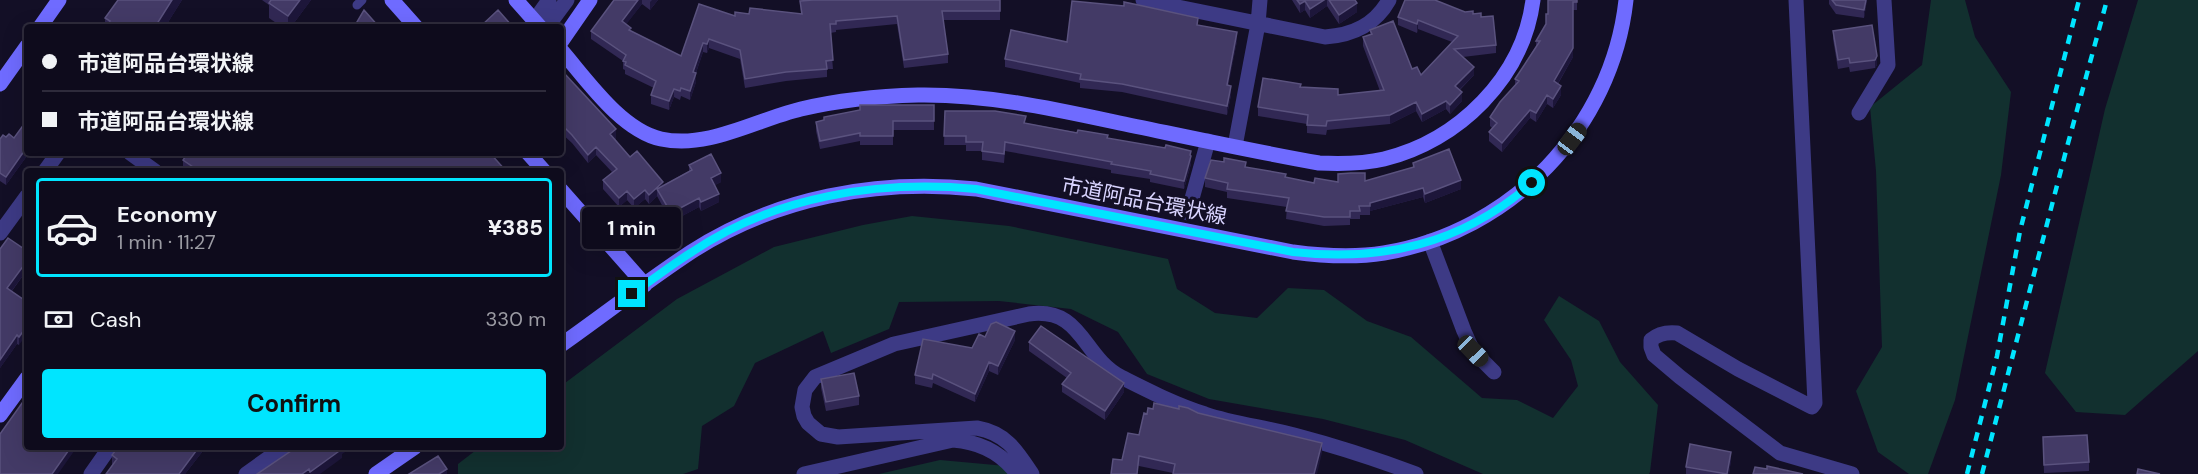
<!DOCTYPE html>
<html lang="en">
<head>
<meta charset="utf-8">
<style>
	:root { --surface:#0e0b1c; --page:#171425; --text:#f1f3f6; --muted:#9b9ba3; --line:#2e2b3b; --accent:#00e5ff }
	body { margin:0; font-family:"DM Sans","Noto Sans JP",sans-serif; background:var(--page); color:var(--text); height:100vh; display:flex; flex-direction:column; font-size:22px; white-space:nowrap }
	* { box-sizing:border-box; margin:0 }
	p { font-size:20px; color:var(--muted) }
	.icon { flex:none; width:33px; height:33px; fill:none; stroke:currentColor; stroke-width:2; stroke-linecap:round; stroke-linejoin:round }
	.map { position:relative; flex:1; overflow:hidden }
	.sheet { position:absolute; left:24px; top:168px; width:540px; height:282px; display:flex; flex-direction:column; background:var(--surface); border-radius:6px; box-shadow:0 6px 24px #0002,0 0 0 2px var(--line) }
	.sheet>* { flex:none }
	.top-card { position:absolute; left:24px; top:24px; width:540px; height:132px; border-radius:6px; box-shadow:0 6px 24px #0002,0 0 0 2px var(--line); display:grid; align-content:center; height:132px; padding:0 18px; background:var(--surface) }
	.end { position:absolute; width:27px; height:27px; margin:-14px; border:8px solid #00e5ff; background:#111; box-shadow:0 0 0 3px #111 }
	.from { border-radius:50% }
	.bubble { position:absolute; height:42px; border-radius:6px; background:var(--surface); box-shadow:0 6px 24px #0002,0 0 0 2px var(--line); font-size:20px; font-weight:700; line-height:42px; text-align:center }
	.car { position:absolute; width:18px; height:36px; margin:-18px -9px; border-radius:8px; box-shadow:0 0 4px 2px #0007; background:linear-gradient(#222 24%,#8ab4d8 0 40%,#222 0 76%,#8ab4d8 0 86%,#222 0) }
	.top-card b { display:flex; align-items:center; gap:21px; height:57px; font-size:22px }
	.top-card b+b { border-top:2px solid var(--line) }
	.top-card i { width:15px; height:15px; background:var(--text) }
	ul { padding:10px 0 0; list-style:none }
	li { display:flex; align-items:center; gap:18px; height:99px; margin:0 12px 9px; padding:0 6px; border:3px solid transparent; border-radius:6px }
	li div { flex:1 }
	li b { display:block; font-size:22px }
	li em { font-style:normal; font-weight:700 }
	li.selected { border-color:var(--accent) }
	li>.icon { width:54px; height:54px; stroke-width:1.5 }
	.pay { display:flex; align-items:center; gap:15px; height:66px; padding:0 18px; font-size:22px }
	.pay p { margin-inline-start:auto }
	.button { display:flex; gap:12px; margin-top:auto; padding:12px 18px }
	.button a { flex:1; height:69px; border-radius:6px; background:var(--accent); color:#111; font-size:24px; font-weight:700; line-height:69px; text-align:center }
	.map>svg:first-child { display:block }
</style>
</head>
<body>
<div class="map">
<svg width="2198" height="474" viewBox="0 0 2198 474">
	<rect width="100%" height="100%" fill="#130f26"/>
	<path fill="#12302f" d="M1931,0h34l10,37 36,55 -10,83 -46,225 -27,74h-19l-31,-22 -22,-61 26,-44 -6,-176 -6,-64 52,-42z
		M2138,0h60v351l-73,64 -49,-3 -31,-39 60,-264z
		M912,216l97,10 159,33 9,30 38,24 42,5 31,-30 36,2 43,31 44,16 71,61 35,2 36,18 25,-32 -7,-26 -27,-40 15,-24 40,25 21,41 38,43 -8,67 -1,2h-166l-78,-34 -82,-21 -114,-20 -62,-25 -29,-42 -47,-23 -72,-8 -100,1 -10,27 -58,24 -8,-22 -68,32 -21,43 -32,20 -4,43 -15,5h-225v-10l22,-17h81v-61l116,-87 97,-52 89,-22z
		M940,460l66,6 7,8h-134z"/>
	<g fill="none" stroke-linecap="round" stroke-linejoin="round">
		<path stroke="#3d3a85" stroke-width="9" d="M357,5l5,-5"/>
		<path stroke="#3d3a85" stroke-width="15" d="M1143,0l182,37c28,-2 50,-12 64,-37
			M1796,0l19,403 -3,4 -4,-2 -70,-36 -61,-36c-10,-1 -18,0 -26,7v7l3,8 26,22 100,76 72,21
			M534,21l15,-21
			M547,27l20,-27
			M1859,113l29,-48 -4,-65
			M1235,146l23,-122 2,-24
			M130,153l25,18
			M45,171l13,-18
			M1188,213l20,-72
			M0,233l27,-37
			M1430,241l34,90 9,20 21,21
			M91,474l19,-27
			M246,474l38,-27
			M804,474l149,-34c27,2 48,12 64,34
			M1032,474c-15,-23 -26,-41 -55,-46l-139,9 -17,-3 -13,-11 -4,-7 -2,-9 3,-17 10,-13 79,-33 135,-30c54,-7 53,43 92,63 28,14 55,28 84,37 29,10 60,13 89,21 42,11 82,24 122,39"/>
		<path stroke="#6f6bff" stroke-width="15" d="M392,0l24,27
			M516,0l24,27
			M40,27l19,-27
			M561,42l29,-42
			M561,50c26,30 60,80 100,89 48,10 94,-19 140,-30 38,-9 78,-13 117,-14 67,-1 132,13 197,27 68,14 136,29 204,41 22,1 44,1 65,-4 74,-18 139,-81 149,-159
			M0,84l27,-38
			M528,153l16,18
			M561,190l84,95
			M561,345c44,-31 86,-64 130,-93 85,-55 186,-73 285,-63l317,63c30,4 60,6 91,1 127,-21 228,-125 242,-253
			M0,415l27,-37
			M376,474l39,-27"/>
		<path stroke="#00e5ff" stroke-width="4.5" stroke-dasharray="9 8" stroke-linecap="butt" d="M1967,474l30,-118 23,-125 59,-231
			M1982,474l85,-327 40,-147"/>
	</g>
	<path fill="#312854" d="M118,0h64l-17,27h-60v-9z
		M262,0h49l-20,27h-9l-13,-9v-13z
		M614,0h44l-8,10 -8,-6 -16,20 5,7 50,25 54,-40 14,-2h52l-1,-13 200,-1v20h-57l5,34v9l-44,5 -7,-44 -61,6v2l-6,1 3,36h-6v8l-41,4 -41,7 -5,-29 -31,-11 -2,5 -4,-1 -7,21v9l-6,18 -9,-4 -1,4 -6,-3 -5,13 -18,-6v-9l3,-7 -29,-14v-4l-2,-1v-8l-32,-22v-8z
		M1292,0h63l2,12 -18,12 -12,-18 -17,12 -5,-8 -5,3z
		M1577,0v10h-4v47l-15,27 3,11 -8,13 -6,-4 -11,18 -6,-4 -28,34 -13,-11v-9l3,-4 -2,-2v-9l25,-32v-6l21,-33v-5l10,-17 2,-10z
		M1829,0h38l-3,18 -28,-4 -7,-10z
		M1465,12l16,5 15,28v8l-33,4 11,18 -14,15 2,11 -12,13 -4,-5 -24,13 -6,-11 -26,13 -63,6 -1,5 -19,-2v-9l-49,-8v-9l43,-20 37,8 42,-4 -17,-45v-9l7,-2v-5l42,39 9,6 31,-33 -34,-13 -1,4 -19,-8v-8z
		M1872,25l5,40 -2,3 -25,4 -1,-5 -11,2 -5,-30v-8z
		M1198,26l39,15 -9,44 3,10 -4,20 -105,-23 -42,-4v-5l-75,-16v-8l62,-17z
		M561,76l55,62 -1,1 15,18 33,28 26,-14v-6l32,17 -6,3 4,17 -18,9 -2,-4 -28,15 -14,-26 -8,8 -4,-5 -11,9 -7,-8 -8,7 -16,-18v-9l9,-8 -16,-17 -8,8 -16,-20 -11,-10z
		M934,105v25h-41v15h-33v-4l-40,8 -4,-18v-9z
		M945,111l81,12 82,15 83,17v9l-7,25 -34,-7v-3l-39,-6v-3l-106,-19 -1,12 -22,-3v-9h-16v-6h-22z
		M6,137l8,1 13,15h2l-23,32 -6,-4v-42z
		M183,160l323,11h-323z
		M1224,162l62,15 28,6 51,-2 48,-14v-4l48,26 -36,14 -2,-6 -53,14v4h-10v4h-10v6l-26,1 -38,-7 1,-12 -60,-9v-6l-22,-5v-9z
		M0,249l27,2v19l-15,21 15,11 -8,43 -2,-1 -17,24z
		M985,337l30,3 -17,35 -9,-4 -14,31 -42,-19 -1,5 -17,-4v-9l57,-27z
		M1029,342l95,50 -19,28 -43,-28v-8l5,-6 -38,-27z
		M821,379l38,17v9l-33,6 -5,-23z
		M1153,409l45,4 124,40 -149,20 -34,-7 -17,-6 17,-25 8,-21z
		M2043,437l46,25v9l-45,2z
		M118,447h88l-21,27 -72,-10h-1v-9z
		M1731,460l-2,14h-43v-7z"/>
	<path fill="#1d163a" d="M172,0h10l-17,27h-10z
		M300,0h11l-20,27h-3v-11z
		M638,0h4v4l-20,26v-9z
		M652,0h6l-8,10v-8z
		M1324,0h3v6l-17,12v-9z
		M1866,0h1l-3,18v-8z
		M1305,1v9l-5,3v-9z
		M1357,3v9l-18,12v-9z
		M1418,20v9l-1,4v-9z
		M1237,32v9l-10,53v-9z
		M709,39v9l-2,5v-9z
		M703,43v9l-10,29v-9z
		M1573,48v9l-19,33v-9z
		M1877,56v9l-2,3v-8z
		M1474,67v8l-19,19v-8z
		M696,73v9l-6,18v-9z
		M1231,86v9l-4,20v-9z
		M1561,86v9l-8,13v-9z
		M674,89v8l-5,13v-9z
		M1462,92v9l-12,13v-9z
		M1547,95v9l-11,18v-9z
		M1446,101v8l-24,13v-8z
		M1416,102v9l-26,13v-9z
		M1530,110v8l-28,34v-9z
		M616,129v9l-6,5v-9z
		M27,147v6h2l-23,32v-8z
		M596,147v8l-8,8v-8z
		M1191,151v13l-7,25v-8z
		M721,173v9l-10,5v-9z
		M1461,180v9l-36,14v-9z
		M663,182v9l-6,-2v7l-8,8v-9z
		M1423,188v9l-53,14v-8z
		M645,190v9l-11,9v-9z
		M627,191v9l-8,7v-9z
		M719,194v8l-18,9v-9z
		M699,198v9l-28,15v-9z
		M27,261v9l-20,27v-9z
		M27,326v8l-8,11v-8z
		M1015,331v9l-17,35v-9z
		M17,335v9l-17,24v-8z
		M989,362v9l-14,31v-8z
		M1124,383v9l-19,28v-9z
		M1322,443v10l-5,21h-3z
		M71,447h6l-19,27h-6z
		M199,447h7l-21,27h-6z
		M340,447h13l-11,7v4l-22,16h-10v-2z
		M1731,452v8l-2,14h-2z
		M309,469v5h-7z
		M447,469v5h-8z"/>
	<path fill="#433a66" stroke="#5a527e" stroke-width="1.5" d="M118,0h54l-17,27h-49l4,-6 -5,-3z
		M271,0h29l-12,16 -19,-13z
		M614,0h24l-16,21 9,7 -2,2 52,26 18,-52 36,12v-4l14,2 1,-6 52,6 -2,-13 13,-1h187v11h-58l6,43 -44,6 -7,-44 -61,5v3h-6l3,36 -7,1 1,8 -41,3 -41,7 -5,-29 -31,-11 -2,5 -4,-1 -10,29 3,1 -6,18 -9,-3 -1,3 -6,-2 -5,12 -18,-6 5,-14 -31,-16 1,-3 -3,-1 3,-6 -35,-24z
		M1297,0h27l-14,9 -5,-8 -5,3z
		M1329,0h26l2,3 -18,12z
		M1405,0h30l30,12 8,-1v3l8,-1v4l12,-1 3,29 -42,4 20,18 -19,19 7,6 -12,13 -4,-4 -24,13 -6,-12 -26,13 -63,6 -1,5 -19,-1 1,-10 -50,-8 5,-29 38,6 -1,3 38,2v6l46,-5 -21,-53 9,-3 -2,-4 23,-9 19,48 5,-2 4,8 37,-39 -40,-16 -1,4 -19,-7z
		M1548,0h29v2h-4v46l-19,33 7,5 -8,13 -6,-4 -11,18 -6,-3 -28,33 -13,-11 8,-9 -7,-6 10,-15 19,-21 -4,-2 25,-38h-4l10,-17v-10h2z
		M1832,0h34l-2,10 -28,-5z
		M1072,1l52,5v-4l19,4 55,12 -1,7 40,7 -10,53 4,1 -4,20 -105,-22 -42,-5 1,-5 -76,-15 6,-29 56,12z
		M364,10l15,17h-25z
		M498,10l15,17h-33z
		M1872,25l5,31 -2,4 -25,3 -1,-5 -11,2 -5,-29z
		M564,73l52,56 -6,5 20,23 7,-6 26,31 -14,13 -4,-5 -11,9 -7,-8 -8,7 -16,-18 14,-11 -21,-22 -8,8 -16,-20 -11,-11v-48z
		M860,105h74v16h-41v15h-33v-3l-40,8 -4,-19 8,-2v-3l36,-7z
		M945,111h50l31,5 -2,7 53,10 1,-3 30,5 -1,3 58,10 1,-3 25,6 -1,4 1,1 -7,25 -34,-7 1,-3 -40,-7 1,-2 -107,-20 -1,12 -22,-3 1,-9h-17v-6h-22z
		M27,120v27l-21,30 -6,-4v-34l3,-4 3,2 3,-3 5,4z
		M1449,149l12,31 -36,14 -2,-6 -53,15v3h-11l1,5h-10v6h-26l-38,-6 3,-13 -62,-9 1,-6 -23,-5 6,-18 13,2v-4l22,4 -1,5 41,7 -1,3 29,6 1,-5 23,4v-8l13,-1h14v8l49,-14 -1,-4z
		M188,153h302l16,18h-316l3,-4 -10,-7z
		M711,154l10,19 -10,5 8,16 -18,8 -2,-4 -28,15 -14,-24 35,-19 -3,-5z
		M8,238l19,13v10l-20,27 20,14v24l-8,11 -2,-2 -17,25v-111z
		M996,322l19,9 -17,35 -9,-4 -14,32 -42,-20 -1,5 -17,-4 8,-36 49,9 7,-14 6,3 6,-13z
		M1041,326l83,57 -19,28 -43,-27 9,-11 -42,-31z
		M854,373l5,23 -33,6 -5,-23z
		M27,396v51h44l-19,27h-52v-40z
		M1154,403l25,6v-3l9,2 10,5 124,30 -8,31h-141l2,-10 -36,-8 -2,18h-26l2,-15 9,1 6,-27 11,2 5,-22 3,1 1,-6 5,1z
		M2087,435l2,27 -45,3 -1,-28z
		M1690,444l41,8 -4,22 -41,-7z
		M118,447h81l-20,27h-73l11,-15 -5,-4z
		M297,447h43l2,2 -32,23 -1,-3 -7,5h-45z
		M438,456l9,13 -8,5h-30z
		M1767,466l36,8h-50l2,-7 12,2z
		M2138,469l22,5h-23z"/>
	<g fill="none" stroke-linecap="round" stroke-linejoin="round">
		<path stroke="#00e5ff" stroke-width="8" d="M632,294c20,-14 39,-29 60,-42 83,-56 186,-72 284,-63l317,63c90,10 169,-8 239,-69"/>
	</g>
	<g text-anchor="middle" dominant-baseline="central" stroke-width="6" stroke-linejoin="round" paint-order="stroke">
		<g font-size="21" fill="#d9d4ff" stroke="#130f26">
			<text transform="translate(1144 201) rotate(11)">市道阿品台環状線</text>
		</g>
	</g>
</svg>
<i class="end from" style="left:1532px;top:183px"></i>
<i class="end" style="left:632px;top:294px"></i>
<div class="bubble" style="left:582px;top:207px;width:99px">1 min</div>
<i class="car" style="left:1572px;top:139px;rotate:37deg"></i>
<i class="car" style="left:1473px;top:351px;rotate:136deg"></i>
<div class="top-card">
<b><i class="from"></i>市道阿品台環状線</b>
<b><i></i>市道阿品台環状線</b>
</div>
<section class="sheet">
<ul>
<li class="selected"><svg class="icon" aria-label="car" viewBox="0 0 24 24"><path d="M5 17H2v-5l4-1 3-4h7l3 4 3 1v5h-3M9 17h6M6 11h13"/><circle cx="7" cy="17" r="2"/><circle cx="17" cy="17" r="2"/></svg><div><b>Economy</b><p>1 min · 11:27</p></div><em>¥385</em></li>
</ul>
<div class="pay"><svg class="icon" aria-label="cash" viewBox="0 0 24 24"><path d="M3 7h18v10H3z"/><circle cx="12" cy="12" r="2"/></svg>Cash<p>330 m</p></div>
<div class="button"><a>Confirm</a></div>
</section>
</div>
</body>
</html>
